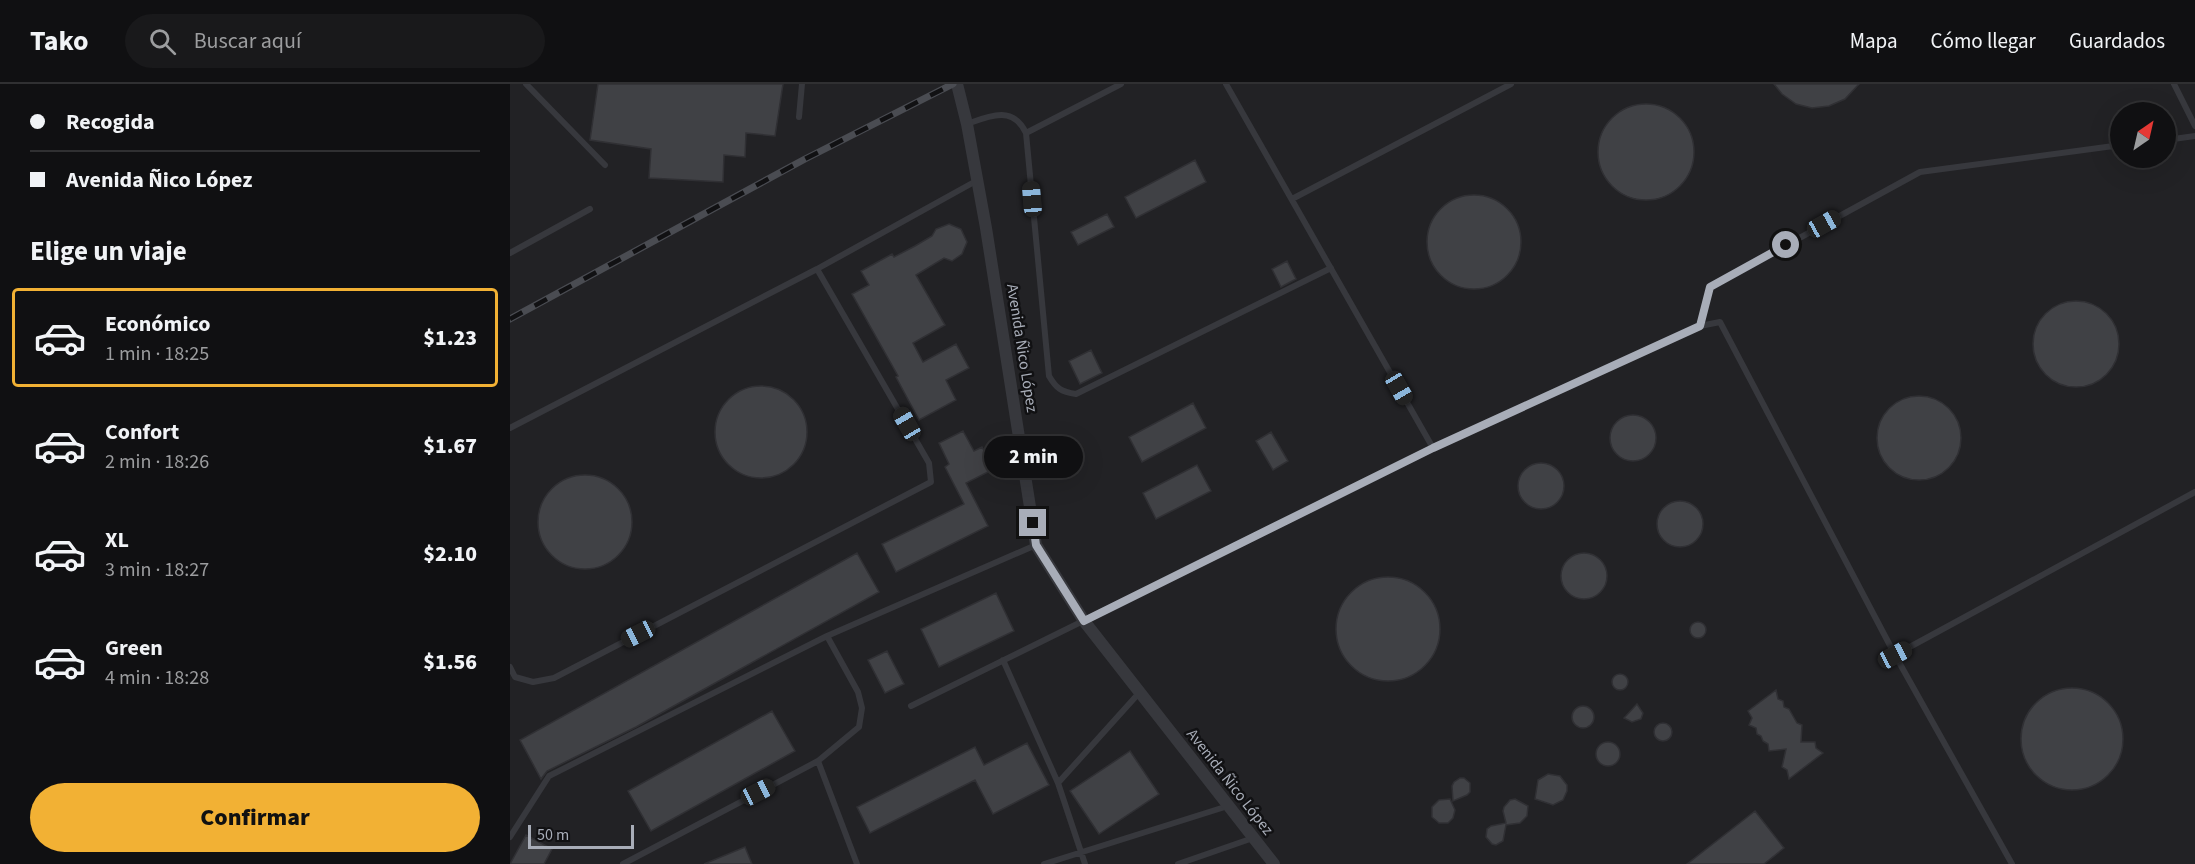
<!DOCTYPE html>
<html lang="es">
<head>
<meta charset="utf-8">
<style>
	:root { --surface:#101012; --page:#19191b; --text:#f1f3f6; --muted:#9c9d9f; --line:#303032; --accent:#f2b134 }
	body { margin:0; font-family:"Source Sans 3",sans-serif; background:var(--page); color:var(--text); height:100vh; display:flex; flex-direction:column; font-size:22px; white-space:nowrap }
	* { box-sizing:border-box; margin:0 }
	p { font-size:20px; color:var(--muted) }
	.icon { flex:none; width:33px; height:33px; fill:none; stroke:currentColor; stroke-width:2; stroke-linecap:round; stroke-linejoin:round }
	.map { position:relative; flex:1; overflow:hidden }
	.panel { display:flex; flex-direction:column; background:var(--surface); width:510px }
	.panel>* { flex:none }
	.hud { display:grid; align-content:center; height:132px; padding:0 30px; background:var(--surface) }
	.needle { width:39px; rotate:34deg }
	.tools { position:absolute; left:1600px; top:18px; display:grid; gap:12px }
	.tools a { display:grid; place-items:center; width:66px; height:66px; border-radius:50%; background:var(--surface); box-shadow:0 6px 24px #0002,0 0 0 2px var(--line); font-size:30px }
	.scale { position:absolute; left:18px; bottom:15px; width:106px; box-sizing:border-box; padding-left:6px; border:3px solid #a8adb8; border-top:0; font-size:16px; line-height:21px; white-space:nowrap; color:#a8adb8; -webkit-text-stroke:4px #111113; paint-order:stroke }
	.end { position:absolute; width:27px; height:27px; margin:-14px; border:8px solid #a8adb8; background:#111; box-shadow:0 0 0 3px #111 }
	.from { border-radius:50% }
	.bubble { position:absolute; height:42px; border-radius:21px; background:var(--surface); box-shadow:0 6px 24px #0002,0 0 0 2px var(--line); font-size:20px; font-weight:800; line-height:42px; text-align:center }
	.car { position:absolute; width:18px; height:36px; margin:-18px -9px; border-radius:8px; box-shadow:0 0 4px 2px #0007; background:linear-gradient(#222 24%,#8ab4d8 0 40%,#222 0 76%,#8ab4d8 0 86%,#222 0) }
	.hud b { display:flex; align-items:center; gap:21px; height:57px; font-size:22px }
	.hud b+b { border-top:2px solid var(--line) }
	.hud i { width:15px; height:15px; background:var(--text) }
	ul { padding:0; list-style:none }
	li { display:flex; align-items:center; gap:18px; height:99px; margin:0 12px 9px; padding:0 18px; border:3px solid transparent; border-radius:6px }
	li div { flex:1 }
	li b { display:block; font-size:22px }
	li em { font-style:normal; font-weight:800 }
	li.active { border-color:var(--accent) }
	li>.icon { width:54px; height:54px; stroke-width:1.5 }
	h2 { padding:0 30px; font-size:27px; line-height:72px }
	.primary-button { display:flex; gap:12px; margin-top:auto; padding:12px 30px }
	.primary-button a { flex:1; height:69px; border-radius:36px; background:var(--accent); color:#111; font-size:24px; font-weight:800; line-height:69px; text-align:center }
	header { display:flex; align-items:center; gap:36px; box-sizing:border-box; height:84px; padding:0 30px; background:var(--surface); border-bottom:2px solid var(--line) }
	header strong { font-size:28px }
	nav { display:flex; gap:33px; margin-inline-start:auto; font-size:21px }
	.search { width:420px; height:54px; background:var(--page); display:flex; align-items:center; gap:15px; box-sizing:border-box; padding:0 21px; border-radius:33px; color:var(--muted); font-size:22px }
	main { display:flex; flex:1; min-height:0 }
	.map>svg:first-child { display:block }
</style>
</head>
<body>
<header>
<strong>Tako</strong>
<div class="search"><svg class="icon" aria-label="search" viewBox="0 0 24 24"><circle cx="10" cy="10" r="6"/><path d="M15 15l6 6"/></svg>Buscar aquí</div>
<nav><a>Mapa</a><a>Cómo llegar</a><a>Guardados</a></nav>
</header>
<main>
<section class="panel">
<div class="hud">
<b><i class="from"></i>Recogida</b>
<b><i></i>Avenida Ñico López</b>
</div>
<h2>Elige un viaje</h2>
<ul>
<li class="active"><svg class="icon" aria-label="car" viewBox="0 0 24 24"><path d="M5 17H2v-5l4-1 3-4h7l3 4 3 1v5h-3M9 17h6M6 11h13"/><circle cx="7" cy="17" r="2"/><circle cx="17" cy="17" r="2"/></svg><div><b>Económico</b><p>1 min · 18:25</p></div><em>$1.23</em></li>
<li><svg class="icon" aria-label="car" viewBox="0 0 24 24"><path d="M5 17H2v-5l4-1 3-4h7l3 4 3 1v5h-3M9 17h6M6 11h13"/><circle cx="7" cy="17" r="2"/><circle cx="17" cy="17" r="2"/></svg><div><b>Confort</b><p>2 min · 18:26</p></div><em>$1.67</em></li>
<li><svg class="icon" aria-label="car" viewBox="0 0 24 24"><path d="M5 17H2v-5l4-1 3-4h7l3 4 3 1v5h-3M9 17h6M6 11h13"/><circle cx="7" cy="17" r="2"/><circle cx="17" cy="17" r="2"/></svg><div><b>XL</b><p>3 min · 18:27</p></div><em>$2.10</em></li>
<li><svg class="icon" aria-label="car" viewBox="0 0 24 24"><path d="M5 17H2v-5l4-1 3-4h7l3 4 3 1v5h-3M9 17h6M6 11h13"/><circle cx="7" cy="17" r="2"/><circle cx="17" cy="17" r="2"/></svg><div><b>Green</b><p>4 min · 18:28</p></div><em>$1.56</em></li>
</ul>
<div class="primary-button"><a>Confirmar</a></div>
</section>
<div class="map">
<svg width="1685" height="780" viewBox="0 0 1685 780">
	<rect width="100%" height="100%" fill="#161618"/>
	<path fill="#222225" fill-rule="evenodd" d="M0,0h1685v780h-1685zM1611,28h45v46h-45z"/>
	<path fill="#404145" stroke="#303034" stroke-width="1.5" d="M88,0h185l-8,52 -29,-3 -1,24 -21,-2 -1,27 -74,-4 2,-29 -61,-9z
		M1264,0h85l-14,15 -16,7 -17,2 -16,-4 -14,-10z
		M1088 68a48 48 0 1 1 96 0a48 48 0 1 1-96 0Z
		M685,76l11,22 -70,36 -11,-21z
		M917 158a47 47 0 1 1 94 0a47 47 0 1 1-94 0Z
		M597,130l7,13 -36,18 -7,-13z
		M439,140l12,5 6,13 -5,12 -10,7 -8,-3 -28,17 29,50 -32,18 10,19 33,-18 13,24 -23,12 10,20 -37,20 -23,-43 2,-1 -46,-82 17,-9 -8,-14 31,-17 2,3 21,-11 17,-10 4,-7z
		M777,177l9,18 -15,8 -9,-18z
		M1523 260a43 43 0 1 1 86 0a43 43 0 1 1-86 0Z
		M581,266l11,23 -22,11 -11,-23z
		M205 348a46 46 0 1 1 92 0a46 46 0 1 1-92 0Z
		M1367 354a42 42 0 1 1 84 0a42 42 0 1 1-84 0Z
		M683,319l13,25 -64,34 -13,-25z
		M1100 354a23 23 0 1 1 46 0a23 23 0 1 1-46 0Z
		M453,347l11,20 8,-4 12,22 -28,14 22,43 -92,46 -14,-28 82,-40 -19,-37 4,-3 -10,-21z
		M761,348l17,29 -15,9 -17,-29z
		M1008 402a23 23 0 1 1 46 0a23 23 0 1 1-46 0Z
		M687,381l14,26 -55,28 -13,-26z
		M28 438a47 47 0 1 1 94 0a47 47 0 1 1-94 0Z
		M1147 440a23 23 0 1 1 46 0a23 23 0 1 1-46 0Z
		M1051 492a23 23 0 1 1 46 0a23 23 0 1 1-46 0Z
		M347,469l22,39 -243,135 -89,44 -6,8 -21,-39z
		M826 545a52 52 0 1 1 104 0a52 52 0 1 1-104 0Z
		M486,509l18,38 -75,36 -18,-38z
		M1180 546a8 8 0 1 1 16 0a8 8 0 1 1-16 0Z
		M377,567l17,33 -19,9 -17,-33z
		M1102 598a8 8 0 1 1 16 0a8 8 0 1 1-16 0Z
		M1511 655a51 51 0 1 1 102 0a51 51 0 1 1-102 0Z
		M1266,606l2,9 5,2 1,6 5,2 8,14 5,2 -1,17h14l1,6 7,5 -34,26 -2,-9 -5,-3 4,-18 -17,2 -1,-7 -5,-3 -2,-5 -4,-2 -1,-6 -7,-3 3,-7 -4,-7z
		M1127,620l6,9 -2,6 -9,3 -8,-4z
		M1062 633a11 11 0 1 1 22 0a11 11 0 1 1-22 0Z
		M262,627l23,40 -144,80 -23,-40z
		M1144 648a9 9 0 1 1 18 0a9 9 0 1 1-18 0Z
		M1086 670a12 12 0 1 1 24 0a12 12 0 1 1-24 0Z
		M517,659l22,42 -56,29 -18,-34 -105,53 -13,-26 118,-60 9,18z
		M620,667l29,43 -60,40 -29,-43z
		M1038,690l12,2 7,9v6l-4,9 -10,5 -18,-6 3,-19z
		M950,694h4l6,5v9l-3,3 -14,6 -1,-15 2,-4z
		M940,715l5,11 -2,8 -5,5h-9l-7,-6v-10l7,-7z
		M1005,715l13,7 -1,10 -7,7 -14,2 -3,16 -7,4 -4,-1 -6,-7 1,-8 4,-3 15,-3 -3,-12 1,-4 6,-7z
		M1245,727l29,37 -20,16h-77z
		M16,751l26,14 -8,15h-34z
		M235,763l7,17h-48z"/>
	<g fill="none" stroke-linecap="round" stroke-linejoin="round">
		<path stroke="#37383d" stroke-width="6" d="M16,0l79,81
			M716,0l207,364
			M1664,0l21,42
			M289,33l3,-33
			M457,40c22,-8 46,-19 59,9l23,243c7,12 12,16 27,18l255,-126
			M516,49l95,-49
			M1656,56l29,-4
			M782,115l219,-115
			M0,169l80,-44
			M1190,242l10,-39 210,-115 201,-27
			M0,344l307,-159 159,-88
			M1385,571l300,-163
			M493,576l55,123 27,81
			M0,583l5,10 18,5 21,-4 377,-196 -2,-19 -112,-194
			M401,622l522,-258 267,-122 20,-4 175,333 117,209
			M308,677l39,103
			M548,699l81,-90
			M0,753l39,-61 278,-140 209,-91
			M113,780l195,-103 41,-34 3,-19 -4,-16 -31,-56
			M534,780l184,-58
			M668,780l75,-26"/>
		<path stroke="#37383d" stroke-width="12" d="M447,0l10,40 19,104 50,317 48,76 190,243"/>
		<defs>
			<path id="rail" d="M0,235l295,-160 148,-75"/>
		</defs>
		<use href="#rail" stroke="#4a4c52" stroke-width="7"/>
		<use href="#rail" stroke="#111113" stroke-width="4.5" stroke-dasharray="14" stroke-linecap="butt"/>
	</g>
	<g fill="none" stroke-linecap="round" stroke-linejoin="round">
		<path stroke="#a8adb8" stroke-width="8" d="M523,439l3,22 48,76 349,-173 267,-122 10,-39 76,-42"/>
	</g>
	<g text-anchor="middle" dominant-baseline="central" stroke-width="5" stroke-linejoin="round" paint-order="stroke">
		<g font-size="16" fill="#a8adb8" stroke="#111113">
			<text transform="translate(512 264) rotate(81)">Avenida Ñico López</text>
			<text transform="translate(720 698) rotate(52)">Avenida Ñico López</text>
		</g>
	</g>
</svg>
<div class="tools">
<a><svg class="needle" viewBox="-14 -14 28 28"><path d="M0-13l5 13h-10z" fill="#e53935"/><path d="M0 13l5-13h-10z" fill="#9c9d9f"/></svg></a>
</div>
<div class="scale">50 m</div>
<i class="end from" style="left:1276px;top:161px"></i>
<i class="end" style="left:523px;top:439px"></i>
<div class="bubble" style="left:474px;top:352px;width:99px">2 min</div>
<i class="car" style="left:522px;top:115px;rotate:355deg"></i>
<i class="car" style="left:1314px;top:140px;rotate:61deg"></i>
<i class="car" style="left:889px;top:304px;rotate:150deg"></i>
<i class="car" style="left:397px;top:340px;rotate:330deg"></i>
<i class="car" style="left:128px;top:550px;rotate:243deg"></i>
<i class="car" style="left:1385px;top:571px;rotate:62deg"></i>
<i class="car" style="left:248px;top:708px;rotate:63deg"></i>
</div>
</main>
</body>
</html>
